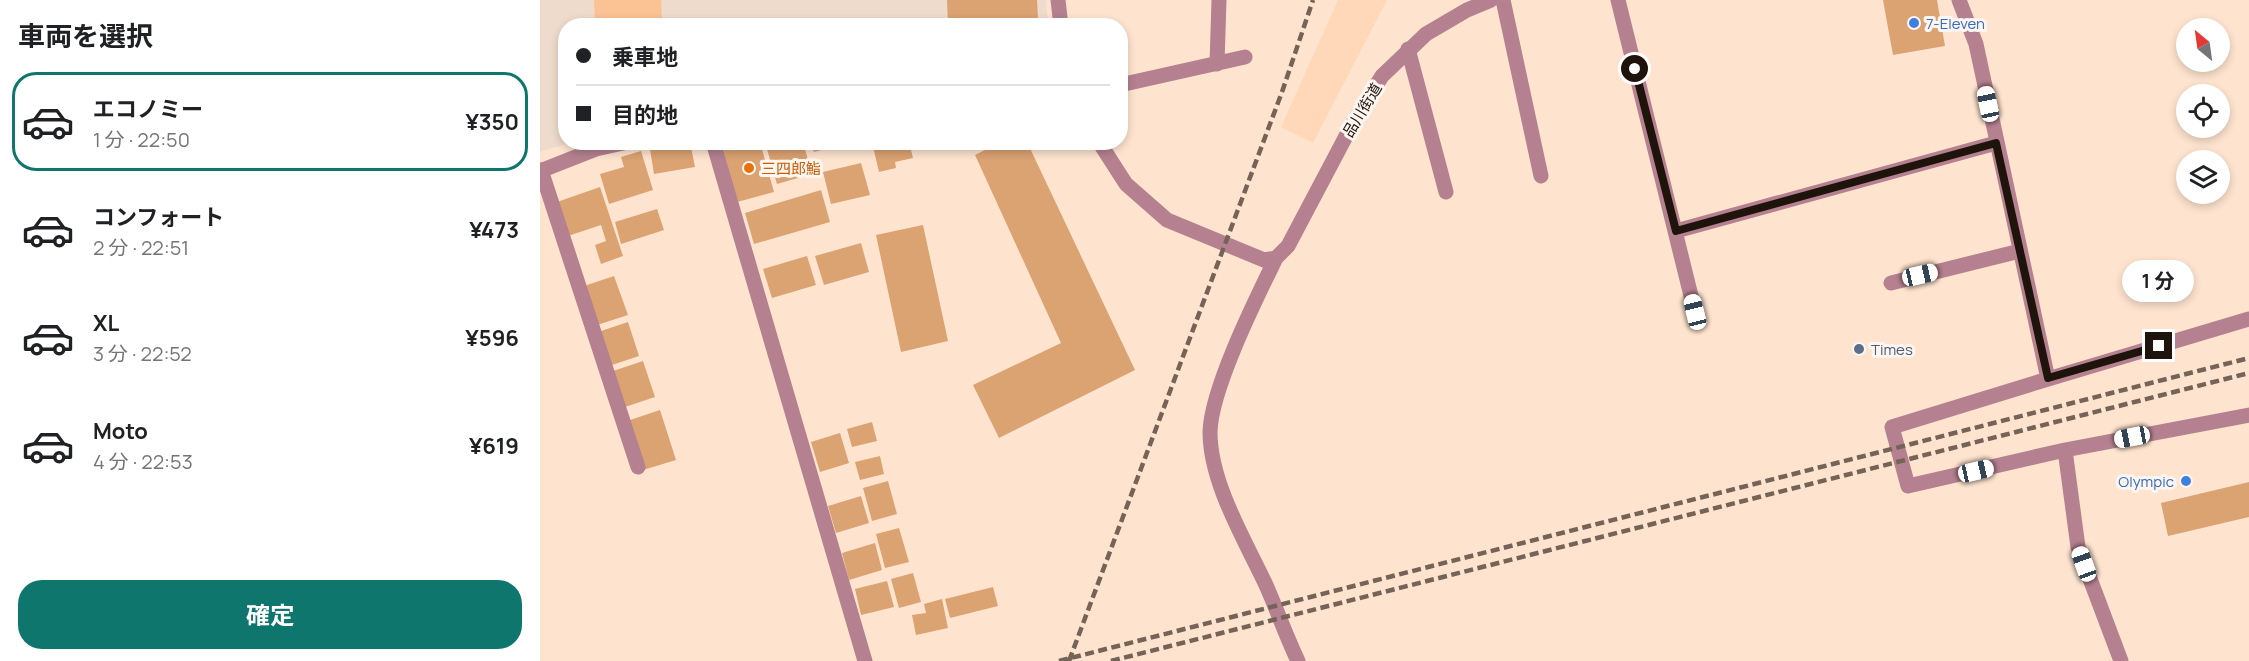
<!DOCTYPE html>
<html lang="ja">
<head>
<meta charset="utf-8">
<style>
	:root { --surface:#fff; --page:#f2f2f2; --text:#202124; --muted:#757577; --line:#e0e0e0; --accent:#0f766e }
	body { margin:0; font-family:Manrope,"Noto Sans JP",sans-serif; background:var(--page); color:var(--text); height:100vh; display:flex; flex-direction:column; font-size:22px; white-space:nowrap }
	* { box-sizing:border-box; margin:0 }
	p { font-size:20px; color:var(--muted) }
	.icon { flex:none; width:33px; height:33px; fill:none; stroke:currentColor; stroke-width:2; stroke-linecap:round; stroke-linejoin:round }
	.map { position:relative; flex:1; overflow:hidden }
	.drawer { display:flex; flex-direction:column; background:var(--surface); width:540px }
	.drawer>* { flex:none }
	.guide { position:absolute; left:18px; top:18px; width:570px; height:132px; border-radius:24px; box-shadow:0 3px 9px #0003; display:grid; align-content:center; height:132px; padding:0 18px; background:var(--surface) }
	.needle { width:39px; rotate:331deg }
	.tools { position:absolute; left:1636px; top:18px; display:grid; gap:12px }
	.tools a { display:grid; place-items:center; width:54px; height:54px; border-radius:50%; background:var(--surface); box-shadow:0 3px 9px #0003; font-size:30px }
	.end { position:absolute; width:27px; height:27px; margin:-14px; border:8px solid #1f140b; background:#fff; box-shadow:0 0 0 3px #fff }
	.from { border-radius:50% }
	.bubble { position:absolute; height:42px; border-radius:21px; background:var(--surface); box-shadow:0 3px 9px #0003; font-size:20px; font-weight:700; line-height:42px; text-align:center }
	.car { position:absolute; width:18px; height:36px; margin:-18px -9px; border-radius:8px; box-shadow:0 0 4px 2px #0007; background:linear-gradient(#fff 24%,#345 0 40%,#fff 0 76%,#345 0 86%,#fff 0) }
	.guide b { display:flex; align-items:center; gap:21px; height:57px; font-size:22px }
	.guide b+b { border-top:2px solid var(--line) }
	.guide i { width:15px; height:15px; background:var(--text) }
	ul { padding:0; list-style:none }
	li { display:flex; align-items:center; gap:18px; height:99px; margin:0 12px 9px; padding:0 6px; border:3px solid transparent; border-radius:24px }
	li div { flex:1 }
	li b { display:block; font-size:22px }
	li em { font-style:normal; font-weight:700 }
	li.current { border-color:var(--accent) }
	li>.icon { width:54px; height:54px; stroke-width:1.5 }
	h2 { padding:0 18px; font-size:27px; line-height:72px }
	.action { display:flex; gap:12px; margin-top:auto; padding:12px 18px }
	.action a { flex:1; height:69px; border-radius:24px; background:var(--accent); color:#fff; font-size:24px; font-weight:700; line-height:69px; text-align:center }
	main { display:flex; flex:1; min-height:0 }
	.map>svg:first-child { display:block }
</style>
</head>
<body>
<main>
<section class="drawer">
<h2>車両を選択</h2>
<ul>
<li class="current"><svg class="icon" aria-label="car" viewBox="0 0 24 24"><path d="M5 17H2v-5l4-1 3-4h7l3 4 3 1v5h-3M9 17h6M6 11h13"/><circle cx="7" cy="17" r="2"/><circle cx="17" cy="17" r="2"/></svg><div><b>エコノミー</b><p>1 分 · 22:50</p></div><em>¥350</em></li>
<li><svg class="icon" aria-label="car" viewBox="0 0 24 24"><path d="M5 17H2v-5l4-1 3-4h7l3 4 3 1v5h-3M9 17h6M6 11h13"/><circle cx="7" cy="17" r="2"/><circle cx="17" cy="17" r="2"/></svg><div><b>コンフォート</b><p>2 分 · 22:51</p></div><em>¥473</em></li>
<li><svg class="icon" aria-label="car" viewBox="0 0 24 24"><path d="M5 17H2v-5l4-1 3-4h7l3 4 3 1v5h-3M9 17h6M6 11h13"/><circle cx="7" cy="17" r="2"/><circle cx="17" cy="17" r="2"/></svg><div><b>XL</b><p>3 分 · 22:52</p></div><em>¥596</em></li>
<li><svg class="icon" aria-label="car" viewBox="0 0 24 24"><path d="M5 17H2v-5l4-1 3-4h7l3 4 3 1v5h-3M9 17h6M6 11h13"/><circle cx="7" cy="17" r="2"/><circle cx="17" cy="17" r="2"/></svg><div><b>Moto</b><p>4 分 · 22:53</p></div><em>¥619</em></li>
</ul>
<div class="action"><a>確定</a></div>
</section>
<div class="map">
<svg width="1709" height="661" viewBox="0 0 1709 661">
	<rect width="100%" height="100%" fill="#fee4cf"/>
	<path fill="#fed8b9" d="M798,0h49l-74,143 -32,-16z"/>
	<path fill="#efdbcc" d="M0,0h506l2,25 -482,1v116l3,1 -29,9z"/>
	<path fill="#fbc294" d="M54,0h67l1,18 -67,5z"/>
	<path fill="#dba272" d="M407,0h90l1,18 -90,7z
		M1343,0h54l8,46 -52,9z
		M150,142l5,25 -41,7 -4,-25z
		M220,142l14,50 -37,10 -16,-59z
		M225,142h38l9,32 -35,10z
		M271,142h36v1l-33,9z
		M332,142h37l4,16 -18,4 1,6 -17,4z
		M461,142h26l108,228 -136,68 -26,-53 88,-42 -86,-188z
		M101,151l12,39 -44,14 -9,-30 24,-7 -3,-10z
		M321,163l9,32 -39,9 -8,-32z
		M60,187l23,69 -22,8 -6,-19 11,-4 -5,-16 -33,11 -11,-34z
		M281,190l9,32 -76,22 -9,-31z
		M117,209l7,21 -43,14 -6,-22z
		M383,225l25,116 -47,11 -25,-117z
		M321,243l8,29 -45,13 -9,-29z
		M267,256l9,29 -44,13 -9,-29z
		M74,276l14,39 -31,10 -13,-39z
		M88,322l11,34 -30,10 -11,-34z
		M103,361l12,36 -30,10 -12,-36z
		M120,410l16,50 -33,10 -16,-49z
		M332,422l5,19 -25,6 -5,-18z
		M300,433l9,30 -29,9 -9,-30z
		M340,456l4,18 -24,6 -5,-18z
		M348,481l9,33 -25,7 -9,-33z
		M1709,482v35l-81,19 -7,-33z
		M321,496l8,27 -33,10 -8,-27z
		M359,528l10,34 -24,6 -9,-34z
		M335,543l7,27 -33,10 -7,-27z
		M373,573l8,29 -22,6 -8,-29z
		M347,581l7,26 -33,8 -6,-26z
		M453,587l5,19 -48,12 -5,-19z
		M402,599l6,29 -32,7 -4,-20 14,-2 -2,-9z"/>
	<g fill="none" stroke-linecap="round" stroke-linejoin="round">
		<path stroke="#b5808f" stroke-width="15" d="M518,0l3,26
			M963,0l38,176
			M1078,0l77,312
			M1419,0l17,44 72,335 201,-60
			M868,49l38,143
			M677,64l2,-64
			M580,85l125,-28
			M173,142l152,519
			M559,142l27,42 41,36 97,40 12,-2 12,-12 66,-125 28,-45 44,-42 41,-24 24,-10
			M1,170l97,297
			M0,171l56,-22 32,-7
			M1136,231l320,-88
			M736,258c-20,41 -65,131 -66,174 0,51 35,108 56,153 11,25 20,51 32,76
			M1351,283l129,-32
			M1508,379l-156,48 16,59 157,-36 184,-35
			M1525,450l13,97 43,114"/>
		<path stroke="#746356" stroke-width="4.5" stroke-dasharray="9 4.5" stroke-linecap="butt" d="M519,661l1190,-303
			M529,661l213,-569 31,-92
			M571,661l1138,-288"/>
	</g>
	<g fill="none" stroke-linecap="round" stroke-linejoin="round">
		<path stroke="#1f140b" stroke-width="8" d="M1095,69l41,162 320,-88 52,235 111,-32"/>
	</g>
	<g fill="#3f7fe0" stroke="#fcf5f0" stroke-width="2">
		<circle cx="1374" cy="23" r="6"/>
		<circle cx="1646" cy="481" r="6"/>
	</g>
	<circle fill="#e8710a" stroke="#fcf5f0" stroke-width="2" cx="209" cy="168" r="6"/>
	<circle fill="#5c6f8a" stroke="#fcf5f0" stroke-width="2" cx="1319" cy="349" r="6"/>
	<g text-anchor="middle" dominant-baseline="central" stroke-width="6" stroke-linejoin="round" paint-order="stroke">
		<g font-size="15" fill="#366cbe" stroke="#fcf5f0" text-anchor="start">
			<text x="1386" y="23">7-Eleven</text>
			<text x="1634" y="481" text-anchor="end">Olympic</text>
		</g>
		<g font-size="15" fill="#1f140b" stroke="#fcf5f0">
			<text transform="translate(822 110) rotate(-59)">品川街道</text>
		</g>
		<g font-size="15" fill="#c56008" stroke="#fcf5f0" text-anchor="start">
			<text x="221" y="168">三四郎鮨</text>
		</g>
		<g font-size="15" fill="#4e5e75" stroke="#fcf5f0" text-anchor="start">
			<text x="1331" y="349">Times</text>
		</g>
	</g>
</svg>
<div class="tools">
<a><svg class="needle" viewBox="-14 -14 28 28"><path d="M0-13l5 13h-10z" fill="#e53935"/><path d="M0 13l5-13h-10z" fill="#757577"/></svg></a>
<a><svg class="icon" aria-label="locate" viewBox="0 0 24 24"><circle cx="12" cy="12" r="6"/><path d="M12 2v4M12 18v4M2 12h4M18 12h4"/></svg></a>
<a><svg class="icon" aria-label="layers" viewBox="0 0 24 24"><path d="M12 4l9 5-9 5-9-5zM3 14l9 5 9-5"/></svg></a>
</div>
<i class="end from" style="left:1095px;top:69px"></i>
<i class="end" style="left:1619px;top:346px"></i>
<div class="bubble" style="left:1582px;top:260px;width:72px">1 分</div>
<i class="car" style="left:1448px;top:104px;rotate:348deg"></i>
<i class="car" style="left:1380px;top:275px;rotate:77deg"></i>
<i class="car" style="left:1155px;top:312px;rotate:346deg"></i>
<i class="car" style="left:1592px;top:437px;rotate:259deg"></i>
<i class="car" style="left:1436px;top:471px;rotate:77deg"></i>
<i class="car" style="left:1544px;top:564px;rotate:340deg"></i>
<div class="guide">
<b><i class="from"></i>乗車地</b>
<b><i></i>目的地</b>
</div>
</div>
</main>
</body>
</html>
